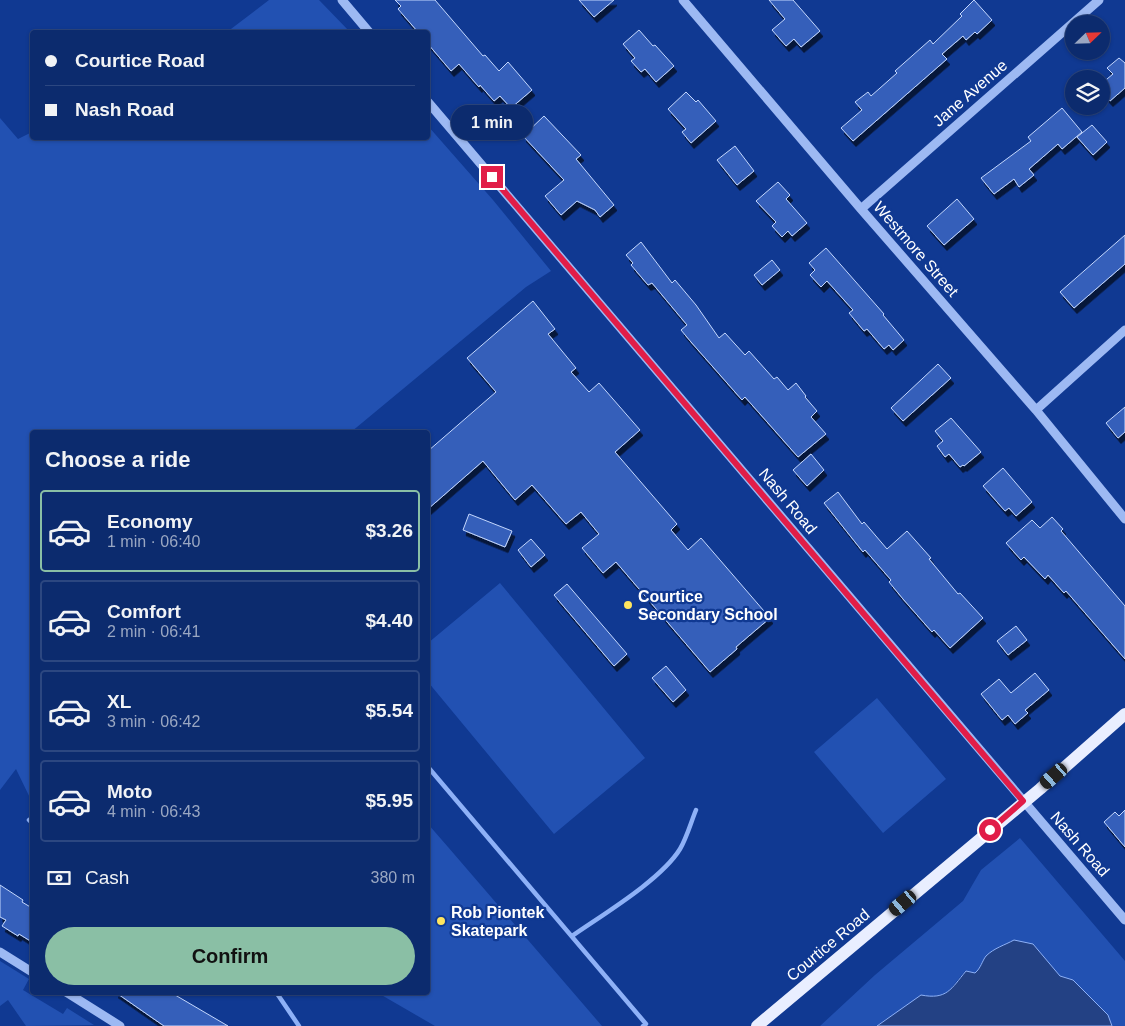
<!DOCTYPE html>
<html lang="en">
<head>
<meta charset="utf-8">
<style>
	:root { --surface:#0c2b6e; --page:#1a3776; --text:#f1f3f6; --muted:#9aa7c2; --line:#2c4781; --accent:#8abfa5 }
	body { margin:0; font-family:Helvetica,sans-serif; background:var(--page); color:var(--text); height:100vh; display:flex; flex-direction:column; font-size:19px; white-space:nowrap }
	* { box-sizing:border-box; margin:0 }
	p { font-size:16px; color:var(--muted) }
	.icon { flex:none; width:28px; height:28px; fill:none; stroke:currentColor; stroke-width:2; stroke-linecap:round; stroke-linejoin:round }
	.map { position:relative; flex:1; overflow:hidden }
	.sheet { position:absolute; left:30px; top:430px; width:400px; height:565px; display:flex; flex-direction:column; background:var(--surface); border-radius:5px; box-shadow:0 1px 4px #0004,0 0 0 1px var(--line) }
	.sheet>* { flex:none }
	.top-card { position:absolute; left:30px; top:30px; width:400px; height:110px; border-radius:5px; box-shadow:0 1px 4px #0004,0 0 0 1px var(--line); display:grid; align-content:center; height:110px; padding:0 15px; background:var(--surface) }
	.needle { width:32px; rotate:67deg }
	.fabs { position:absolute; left:1065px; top:15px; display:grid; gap:10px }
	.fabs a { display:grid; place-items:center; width:45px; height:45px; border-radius:50%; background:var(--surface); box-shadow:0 1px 4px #0004,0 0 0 1px var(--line); font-size:25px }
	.end { position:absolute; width:22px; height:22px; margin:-11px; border:6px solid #e11d48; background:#fff; box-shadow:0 0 0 2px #fff }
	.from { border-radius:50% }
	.bubble { position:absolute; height:35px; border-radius:18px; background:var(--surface); box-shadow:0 1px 4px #0004,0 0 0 1px var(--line); font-size:16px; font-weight:700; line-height:35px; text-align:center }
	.car { position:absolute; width:15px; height:30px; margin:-15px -8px; border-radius:6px; box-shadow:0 0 4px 1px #0007; background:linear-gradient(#222 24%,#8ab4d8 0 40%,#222 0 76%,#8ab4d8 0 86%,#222 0) }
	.top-card b { display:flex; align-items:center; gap:18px; height:48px; font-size:19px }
	.top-card b+b { border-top:1px solid var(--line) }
	.top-card i { width:12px; height:12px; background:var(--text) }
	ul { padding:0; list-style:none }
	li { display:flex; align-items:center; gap:15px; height:82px; margin:0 10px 8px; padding:0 5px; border:2px solid var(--line); border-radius:5px }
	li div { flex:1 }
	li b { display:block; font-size:19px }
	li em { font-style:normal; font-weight:700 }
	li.on { border-color:var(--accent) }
	li>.icon { width:45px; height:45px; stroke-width:1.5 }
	h2 { padding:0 15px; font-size:22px; line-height:60px }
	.pay { display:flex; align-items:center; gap:12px; height:55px; padding:0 15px; font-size:19px }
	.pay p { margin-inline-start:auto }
	.cta { display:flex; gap:10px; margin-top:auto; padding:10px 15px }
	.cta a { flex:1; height:58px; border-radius:30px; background:var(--accent); color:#111; font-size:20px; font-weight:700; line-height:58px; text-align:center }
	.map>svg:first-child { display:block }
</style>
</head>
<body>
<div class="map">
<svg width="1125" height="1026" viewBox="0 0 1125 1026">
	<defs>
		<filter id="shadow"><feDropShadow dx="3" dy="5.5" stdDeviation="0" flood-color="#0009"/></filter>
	</defs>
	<rect width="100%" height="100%" fill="#103992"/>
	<path fill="#2251b2" d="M269,0h50l31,32h-123z
		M0,118l18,21 14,-7v6h396v-12l65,74 58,71 -25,16 -175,145h-319v370l-16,-33 -16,21z
		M500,583l145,175 -91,76 -126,-152v-39z
		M877,698l69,81 -63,54 -69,-81z
		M428,824l20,23 154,179h-167l-57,-33 50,-1z
		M1020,838l105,123v65h-13l-4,-11 -35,-35 -13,-4 -27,-32c-15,2 -36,1 -47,12 -4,5 -5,12 -11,17l-10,-2 -18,22 -14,4 -47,22 -9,7h-57l55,-51 88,-74 18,-31z
		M0,961l29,18 -6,11 40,24 4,-6 27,17 -68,1 -18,-26 -8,6z"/>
	<path fill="#234184" stroke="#8eb1f7" d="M1014,940l19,4 27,32 13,4 35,35 4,11h-235l44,-31c26,5 30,-6 45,-24l9,2c6,-5 7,-12 11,-17 8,-8 19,-11 28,-16z"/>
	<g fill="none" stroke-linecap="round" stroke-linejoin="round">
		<path stroke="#8eb1f7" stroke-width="4.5" d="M428,767l218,257 -3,2
			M29,820l3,3
			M572,936c30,-21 89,-56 108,-87 7,-12 11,-27 16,-39
			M276,992l23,34"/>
	</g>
	<path fill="#345fba" stroke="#c4d7fd" filter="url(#shadow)" d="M395,0h40l48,56 2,-1 14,16 9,-9 24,28 -21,18 -11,-12 -6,5 -14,-16 -1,2 -20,-23 -8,7 -23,-27v-12h-10l-20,-23 3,-3z
		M579,0h35l-20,17z
		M769,0h24l27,31 -19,16 -7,-8 -8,7 -14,-16 13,-11z
		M974,0l18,20 -15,14 -2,-2 -9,8 -3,-4 -21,18 5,5 -94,82 -12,-13 21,-18 -7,-8 13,-10 3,4 26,-23 -2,-2 35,-31 3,4 29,-28 -2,-2z
		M639,30l14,16 2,-1 19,21 -18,16 -11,-13 -4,3 -10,-11 4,-3 -12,-14z
		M1119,58l6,5v25l-15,13 -9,-10v-7l12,-10 -6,-6z
		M686,92l10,10 2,-2 18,21 -25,22 -9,-11 4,-3 -18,-20z
		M1062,108l20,24 -20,17 -4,-5 -29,25 5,6 -15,12 -5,-8 -20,15 -13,-16 50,-37 -3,-4z
		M544,116l37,39 -5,4 38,46 -14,12 -5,-7 -18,-9 -16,14 -16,-19 19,-16 -41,-44z
		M1092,125l15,17 -14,13 -16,-18z
		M735,146l19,25 -17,14 -20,-25z
		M778,182l12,13 -4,4 21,24 -15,13 -4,-5 -6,6 -10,-11 4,-4 -20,-21z
		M957,199l17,20 -30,26 -17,-19z
		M1125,235v29l-51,44 -14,-16z
		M641,242l31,41 3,-3 21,25 23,33 6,-5 20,22 4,-4 25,28 3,-2 11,13 8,-7 10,13 -1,1 12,14 -6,6 15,17 -28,23 -53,-60 -3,3 -51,-58 -10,-12 6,-5 -35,-42 -4,2 -17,-20 2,-2 -7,-8z
		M826,248l58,66 -1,1 21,25 -11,10 -4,-5 -5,4 -17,-20 -3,2 -15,-18 4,-3 -26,-29 -6,6 -11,-12 5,-5 -6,-7z
		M772,260l8,10 -18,15 -8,-10z
		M533,301l22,28 -7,5 28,34 -5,4 18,20 10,-9 41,47 -25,22 62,72 -6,6 17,20 13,-12 69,80 -34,29 1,2 -27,23 -94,-110 -13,11 -21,-25 17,-14 -18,-22 -15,12 -34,-39 -17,15 -32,-39 -55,48v-58l68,-59 -29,-34z
		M938,364l13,14 -48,43 -12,-13z
		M1125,407v25l-7,6 -12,-15z
		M951,418l30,34 -17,14 -1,-1 -3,2 -11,-13 -4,3 -8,-11 6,-5 -8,-10z
		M811,454l13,16 -17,16 -14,-16z
		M1003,468l29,34 -16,14 -7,-8 -4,3 -22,-25z
		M838,492l24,32 2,-2 23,27 20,-18 24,27 -2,1 29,35 2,-1 23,25 -33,30 -16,-18 -2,2 -29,-33 -14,-17 2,-2 -26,-30 -2,2 -39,-49z
		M469,514l43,17 -7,16 -42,-17z
		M1052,517l11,12 -2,2 64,75v53l-59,-68 -2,2 -16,-18 -3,4 -21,-22 -3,3 -15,-17 26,-23 8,8z
		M531,539l14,16 -14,12 -13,-17z
		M567,584l60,70 -13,12 -60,-71z
		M1016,626l11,14 -19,15 -11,-14z
		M666,666l20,24 -13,12 -21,-24z
		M1035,673l14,17 -24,20 3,3 -13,11 -7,-9 -6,5 -21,-26 18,-15 12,14z
		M1125,810v37l-21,-25 11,-10 4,4z
		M0,885l23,15 -1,2 10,6v34l-13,-8 -1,2 -16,-10 4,-6 -6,-3z
		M115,992h55l58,34h-64z"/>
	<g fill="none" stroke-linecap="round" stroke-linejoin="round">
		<path stroke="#9db9f3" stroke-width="9" d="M342,0l27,32
			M683,0l178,209 175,201 89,109
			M428,102l697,818
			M861,209l238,-209
			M1036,410l89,-80
			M0,952l32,20
			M66,992l54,34"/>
		<path stroke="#e9eeff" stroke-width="12" d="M757,1026l283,-237 85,-75"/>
	</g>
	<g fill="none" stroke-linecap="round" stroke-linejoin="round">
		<path stroke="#e11d48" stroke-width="6" d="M492,177l531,624 -33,29"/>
	</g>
	<g fill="#ffe55f" stroke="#103992" stroke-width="2">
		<circle cx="628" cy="605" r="5"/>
		<circle cx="441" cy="921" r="5"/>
	</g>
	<g text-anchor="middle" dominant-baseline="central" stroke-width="4.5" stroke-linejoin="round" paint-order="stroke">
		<g font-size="16" fill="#fff" stroke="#103992">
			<text transform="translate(970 93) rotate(-41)">Jane Avenue</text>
			<text transform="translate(916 249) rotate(49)">Westmore Street</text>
			<text transform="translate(788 501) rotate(50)">Nash Road</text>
			<text transform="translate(1080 844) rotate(49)">Nash Road</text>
			<text transform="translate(828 945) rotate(-40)">Courtice Road</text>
		</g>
		<g font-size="16" font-weight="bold" fill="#fff" stroke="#103992" text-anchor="start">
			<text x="638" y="596">Courtice<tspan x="638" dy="18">Secondary School</tspan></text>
			<text x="451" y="912">Rob Piontek<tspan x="451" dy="18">Skatepark</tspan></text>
		</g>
	</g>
</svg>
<div class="fabs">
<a><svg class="needle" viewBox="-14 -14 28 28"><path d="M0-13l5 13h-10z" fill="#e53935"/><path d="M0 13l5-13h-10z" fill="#9aa7c2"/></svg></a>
<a><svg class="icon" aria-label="layers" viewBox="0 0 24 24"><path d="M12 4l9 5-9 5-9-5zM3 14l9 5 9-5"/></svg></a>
</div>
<i class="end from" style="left:990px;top:830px"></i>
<i class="end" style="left:492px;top:177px"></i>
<div class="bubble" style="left:451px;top:105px;width:82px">1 min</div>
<i class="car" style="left:1054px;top:776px;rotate:229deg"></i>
<i class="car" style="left:903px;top:903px;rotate:230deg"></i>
<div class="top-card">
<b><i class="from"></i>Courtice Road</b>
<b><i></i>Nash Road</b>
</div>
<section class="sheet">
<h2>Choose a ride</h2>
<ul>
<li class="on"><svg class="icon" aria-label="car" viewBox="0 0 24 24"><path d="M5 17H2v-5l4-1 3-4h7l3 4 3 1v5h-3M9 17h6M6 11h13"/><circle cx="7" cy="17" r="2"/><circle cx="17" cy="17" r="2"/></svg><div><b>Economy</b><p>1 min · 06:40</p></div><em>$3.26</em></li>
<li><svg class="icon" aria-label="car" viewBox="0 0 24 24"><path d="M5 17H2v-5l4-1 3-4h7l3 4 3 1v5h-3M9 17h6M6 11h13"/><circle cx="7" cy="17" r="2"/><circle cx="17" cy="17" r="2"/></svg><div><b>Comfort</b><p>2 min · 06:41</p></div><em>$4.40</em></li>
<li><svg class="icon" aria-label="car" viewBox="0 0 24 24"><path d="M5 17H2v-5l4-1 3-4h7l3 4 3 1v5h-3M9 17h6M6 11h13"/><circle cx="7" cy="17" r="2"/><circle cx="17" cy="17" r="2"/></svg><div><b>XL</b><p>3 min · 06:42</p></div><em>$5.54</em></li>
<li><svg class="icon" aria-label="car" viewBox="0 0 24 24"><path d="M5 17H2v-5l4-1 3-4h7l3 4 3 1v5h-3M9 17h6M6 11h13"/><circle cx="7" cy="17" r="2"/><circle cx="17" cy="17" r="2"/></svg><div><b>Moto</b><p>4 min · 06:43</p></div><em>$5.95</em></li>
</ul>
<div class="pay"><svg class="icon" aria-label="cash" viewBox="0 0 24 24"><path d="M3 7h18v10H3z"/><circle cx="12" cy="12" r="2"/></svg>Cash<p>380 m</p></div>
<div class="cta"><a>Confirm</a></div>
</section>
</div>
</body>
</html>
